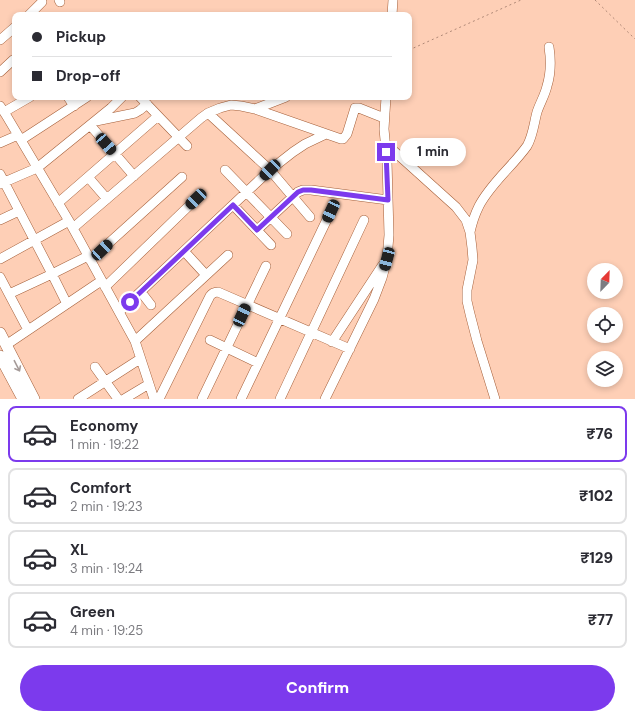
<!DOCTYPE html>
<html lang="en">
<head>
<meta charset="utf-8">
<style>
	:root { --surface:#fff; --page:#f2f2f3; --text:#2b2b33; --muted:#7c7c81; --line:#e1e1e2; --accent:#7c3aed }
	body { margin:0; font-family:"DM Sans",sans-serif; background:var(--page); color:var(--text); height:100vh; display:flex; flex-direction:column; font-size:15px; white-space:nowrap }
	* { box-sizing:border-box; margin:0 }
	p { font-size:13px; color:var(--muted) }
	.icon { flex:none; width:22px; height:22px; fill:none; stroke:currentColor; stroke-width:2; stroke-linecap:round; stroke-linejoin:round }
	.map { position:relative; height:399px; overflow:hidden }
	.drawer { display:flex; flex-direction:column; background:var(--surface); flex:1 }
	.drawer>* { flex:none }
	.hud { position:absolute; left:12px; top:12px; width:400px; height:88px; border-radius:8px; box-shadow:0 2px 6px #0003; display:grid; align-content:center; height:88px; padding:0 20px; background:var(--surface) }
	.needle { width:26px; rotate:23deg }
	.fabs { position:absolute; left:587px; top:263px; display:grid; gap:8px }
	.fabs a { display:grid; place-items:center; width:36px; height:36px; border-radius:50%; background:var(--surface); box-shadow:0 2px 6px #0003; font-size:20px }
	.end { position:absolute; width:18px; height:18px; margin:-9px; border:5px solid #7c3aed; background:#fff; box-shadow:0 0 0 2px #fff }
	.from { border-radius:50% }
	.bubble { position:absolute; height:28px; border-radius:14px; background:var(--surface); box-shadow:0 2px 6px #0003; font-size:13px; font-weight:800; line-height:28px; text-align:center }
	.car { position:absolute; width:12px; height:24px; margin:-12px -6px; border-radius:5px; box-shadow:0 0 3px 1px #0007; background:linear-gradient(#222 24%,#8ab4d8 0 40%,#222 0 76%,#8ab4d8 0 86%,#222 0) }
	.hud b { display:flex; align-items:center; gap:14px; height:38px; font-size:15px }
	.hud b+b { border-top:1px solid var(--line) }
	.hud i { width:10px; height:10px; background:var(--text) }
	ul { padding:7px 0 0; list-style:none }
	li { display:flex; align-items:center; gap:12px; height:56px; margin:0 8px 6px; padding:0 12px; border:2px solid var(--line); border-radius:8px }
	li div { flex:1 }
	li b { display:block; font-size:15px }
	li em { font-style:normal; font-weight:800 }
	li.selected { border-color:var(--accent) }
	li>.icon { width:36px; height:36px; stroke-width:1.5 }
	.action { display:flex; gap:8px; margin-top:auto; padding:8px 20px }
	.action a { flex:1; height:46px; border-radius:24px; background:var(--accent); color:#fff; font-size:16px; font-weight:800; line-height:46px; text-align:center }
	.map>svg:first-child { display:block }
</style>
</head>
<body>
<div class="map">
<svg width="635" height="399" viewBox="0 0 635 399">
	<rect width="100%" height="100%" fill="#fecfb6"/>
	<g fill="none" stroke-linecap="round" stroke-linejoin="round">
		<defs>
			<path id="minor" d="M59,0l1,2
				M29,15l13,-13
				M392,15l1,-15
				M0,40l15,-13
				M0,72l13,-12
				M68,97l6,9
				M140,97l47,49
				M0,106l6,9 63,106 66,120 19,58
				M255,109l31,-12
				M4,112l26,-15
				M208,113l62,57 40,47
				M96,121l39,-8 5,-3 7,-6
				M90,125l44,51
				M21,140l66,-43
				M0,143l18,-8
				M385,143l71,64 10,13 4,12 2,16 1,12 -6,30v11l3,13 7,27 18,58
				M225,170l62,64
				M0,174l52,100 15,30
				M88,177l19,22
				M0,184l37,-16 74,-60 11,-11
				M58,203l100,-87
				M233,205l38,40
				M0,220l19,-9
				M73,228l128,-110 7,-5 12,-5 11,-3 10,1 14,3 86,30h2l4,-5 8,-26h4l25,10
				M257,230l41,-38 5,-2h8l77,10
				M470,232c2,-9 5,-18 9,-26 12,-23 33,-39 48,-60 6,-10 7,-23 10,-34 3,-9 8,-17 10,-26 4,-13 4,-26 2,-39
				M184,251l22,24
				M0,259l69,-38
				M90,260l92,-83
				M0,277l28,53
				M105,287l91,-88
				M141,292l10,13
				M9,294l43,-20 36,-18
				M119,312l151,-142 23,-18 12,-8 21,-10
				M210,340l48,23
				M135,341l93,-86
				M332,342l50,-76
				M6,345l95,-64
				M95,367l23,32
				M78,399l62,-40
				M124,399l25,-15
				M159,399l51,-103c2,-3 4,-4 8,-4l132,57
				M202,399l64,-133
				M241,399l90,-188
				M280,399l84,-179
				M325,399l49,-100 8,-21 5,-19 2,-24 -2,-74 -3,-32 2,-32"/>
			<path id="major" d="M0,333l34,66
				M0,356l23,43"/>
		</defs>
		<use href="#minor" stroke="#a55f39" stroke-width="10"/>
		<use href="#major" stroke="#a55f39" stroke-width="12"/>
		<path stroke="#b08977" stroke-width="1" stroke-dasharray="2 3" stroke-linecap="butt" d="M595,0l40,39
			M409,50l112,-50"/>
		<use href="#minor" stroke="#fff" stroke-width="9"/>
		<use href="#major" stroke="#fff" stroke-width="11"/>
	</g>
	<defs><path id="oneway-shaft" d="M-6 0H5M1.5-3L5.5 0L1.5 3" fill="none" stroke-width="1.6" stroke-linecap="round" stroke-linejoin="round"/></defs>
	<use stroke="#a59b99" href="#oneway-shaft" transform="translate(17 366) rotate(63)"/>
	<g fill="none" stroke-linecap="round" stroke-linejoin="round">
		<path stroke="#7c3aed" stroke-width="5" d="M130,302l103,-97 24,25 41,-38 5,-2h8l77,10 -2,-48"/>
	</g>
</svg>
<div class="fabs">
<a><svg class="needle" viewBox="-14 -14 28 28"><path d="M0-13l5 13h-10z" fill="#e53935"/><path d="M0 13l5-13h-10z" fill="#7c7c81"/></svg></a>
<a><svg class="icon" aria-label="locate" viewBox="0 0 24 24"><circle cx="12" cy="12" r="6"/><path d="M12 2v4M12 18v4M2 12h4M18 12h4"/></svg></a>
<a><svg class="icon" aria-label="layers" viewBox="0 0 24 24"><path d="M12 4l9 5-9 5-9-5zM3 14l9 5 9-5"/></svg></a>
</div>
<i class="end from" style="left:130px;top:302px"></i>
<i class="end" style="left:386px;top:152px"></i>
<div class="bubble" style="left:400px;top:138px;width:66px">1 min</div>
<i class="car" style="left:106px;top:144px;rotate:139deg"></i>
<i class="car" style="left:270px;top:170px;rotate:225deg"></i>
<i class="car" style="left:196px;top:199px;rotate:226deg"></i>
<i class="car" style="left:331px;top:211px;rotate:205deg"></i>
<i class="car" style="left:102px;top:250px;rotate:47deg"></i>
<i class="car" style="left:387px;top:259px;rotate:195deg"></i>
<i class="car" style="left:242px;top:315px;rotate:25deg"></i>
<div class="hud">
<b><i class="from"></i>Pickup</b>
<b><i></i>Drop-off</b>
</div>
</div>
<section class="drawer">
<ul>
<li class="selected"><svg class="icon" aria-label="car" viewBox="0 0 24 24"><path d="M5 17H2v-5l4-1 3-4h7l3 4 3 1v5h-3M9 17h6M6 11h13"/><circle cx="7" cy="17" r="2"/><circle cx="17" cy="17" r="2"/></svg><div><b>Economy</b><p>1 min · 19:22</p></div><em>₹76</em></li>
<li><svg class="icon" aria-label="car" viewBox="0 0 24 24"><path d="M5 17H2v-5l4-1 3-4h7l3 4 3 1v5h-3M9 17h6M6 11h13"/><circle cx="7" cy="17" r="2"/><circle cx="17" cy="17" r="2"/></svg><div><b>Comfort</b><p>2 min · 19:23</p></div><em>₹102</em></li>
<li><svg class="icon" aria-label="car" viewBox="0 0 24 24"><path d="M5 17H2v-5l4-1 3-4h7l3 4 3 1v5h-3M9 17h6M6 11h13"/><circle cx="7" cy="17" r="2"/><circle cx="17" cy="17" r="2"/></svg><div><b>XL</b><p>3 min · 19:24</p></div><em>₹129</em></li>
<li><svg class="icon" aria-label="car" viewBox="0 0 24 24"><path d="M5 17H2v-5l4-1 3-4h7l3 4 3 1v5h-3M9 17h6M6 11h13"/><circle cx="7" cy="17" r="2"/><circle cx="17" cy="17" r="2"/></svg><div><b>Green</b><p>4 min · 19:25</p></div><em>₹77</em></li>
</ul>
<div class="action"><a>Confirm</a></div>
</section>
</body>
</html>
